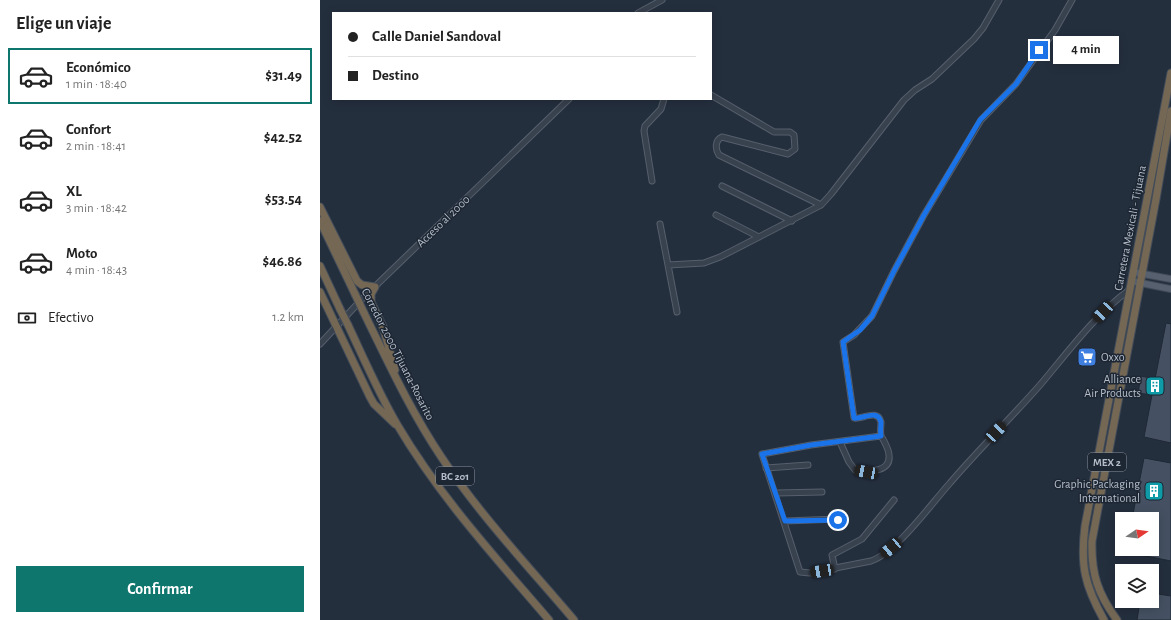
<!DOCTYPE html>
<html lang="es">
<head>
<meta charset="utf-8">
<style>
	:root { --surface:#fff; --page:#f6f6f6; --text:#222; --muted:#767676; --line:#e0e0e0; --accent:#0f766e }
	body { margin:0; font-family:"Alegreya Sans",sans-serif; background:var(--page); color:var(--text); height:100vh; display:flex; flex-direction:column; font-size:15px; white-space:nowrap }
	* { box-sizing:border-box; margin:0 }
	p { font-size:13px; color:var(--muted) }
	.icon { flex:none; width:22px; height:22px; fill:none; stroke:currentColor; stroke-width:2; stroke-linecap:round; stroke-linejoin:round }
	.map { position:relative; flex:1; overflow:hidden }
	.panel { display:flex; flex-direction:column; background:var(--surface); width:320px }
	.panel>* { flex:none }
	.hud { position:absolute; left:12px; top:12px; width:380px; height:88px; border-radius:0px; box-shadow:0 2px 10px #0003; display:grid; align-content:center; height:88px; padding:0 16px; background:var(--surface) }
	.needle { width:26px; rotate:77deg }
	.controls { position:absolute; left:795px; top:512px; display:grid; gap:8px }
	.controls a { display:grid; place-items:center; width:44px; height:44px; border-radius:0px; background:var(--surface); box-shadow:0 2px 10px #0003; font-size:20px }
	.end { position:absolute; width:18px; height:18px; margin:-9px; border:5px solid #1a73e8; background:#fff; box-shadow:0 0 0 2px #fff }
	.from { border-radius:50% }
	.bubble { position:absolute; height:28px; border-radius:0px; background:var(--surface); box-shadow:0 2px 10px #0003; font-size:13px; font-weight:700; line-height:28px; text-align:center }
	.car { position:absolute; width:12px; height:24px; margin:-12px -6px; border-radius:5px; box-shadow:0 0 3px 1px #0007; background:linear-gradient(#222 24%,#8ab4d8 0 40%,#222 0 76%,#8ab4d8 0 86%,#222 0) }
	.hud b { display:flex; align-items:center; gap:14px; height:38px; font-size:15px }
	.hud b+b { border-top:1px solid var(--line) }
	.hud i { width:10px; height:10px; background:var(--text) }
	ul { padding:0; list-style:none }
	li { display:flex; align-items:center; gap:12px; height:56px; margin:0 8px 6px; padding:0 8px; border:2px solid transparent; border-radius:0px }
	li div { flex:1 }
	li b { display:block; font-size:15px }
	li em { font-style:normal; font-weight:700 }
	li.active { border-color:var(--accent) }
	li>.icon { width:36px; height:36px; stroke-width:1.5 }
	h2 { padding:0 16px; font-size:18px; line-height:48px }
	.pay { display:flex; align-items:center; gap:10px; height:44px; padding:0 16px; font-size:15px }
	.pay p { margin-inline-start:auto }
	.button { display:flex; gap:8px; margin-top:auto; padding:8px 16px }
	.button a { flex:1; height:46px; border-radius:0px; background:var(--accent); color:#fff; font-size:16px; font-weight:700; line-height:46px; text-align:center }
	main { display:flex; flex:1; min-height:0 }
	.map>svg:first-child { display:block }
</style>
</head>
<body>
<main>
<section class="panel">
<h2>Elige un viaje</h2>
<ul>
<li class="active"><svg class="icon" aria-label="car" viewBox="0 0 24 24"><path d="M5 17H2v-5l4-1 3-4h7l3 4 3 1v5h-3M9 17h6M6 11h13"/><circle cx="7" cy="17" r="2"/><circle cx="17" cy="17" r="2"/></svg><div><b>Económico</b><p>1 min · 18:40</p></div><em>$31.49</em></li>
<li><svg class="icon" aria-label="car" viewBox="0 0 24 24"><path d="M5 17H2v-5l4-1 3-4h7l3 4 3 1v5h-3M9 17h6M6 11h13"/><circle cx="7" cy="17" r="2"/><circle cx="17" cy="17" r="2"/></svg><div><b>Confort</b><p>2 min · 18:41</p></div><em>$42.52</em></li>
<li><svg class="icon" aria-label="car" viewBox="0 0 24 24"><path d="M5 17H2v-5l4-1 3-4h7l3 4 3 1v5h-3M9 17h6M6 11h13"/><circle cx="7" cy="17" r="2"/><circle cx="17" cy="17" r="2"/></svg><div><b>XL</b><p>3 min · 18:42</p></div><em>$53.54</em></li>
<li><svg class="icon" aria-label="car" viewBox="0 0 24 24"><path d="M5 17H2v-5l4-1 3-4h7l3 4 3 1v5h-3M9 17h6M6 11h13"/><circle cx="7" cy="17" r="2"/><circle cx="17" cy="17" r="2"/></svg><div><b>Moto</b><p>4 min · 18:43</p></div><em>$46.86</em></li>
</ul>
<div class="pay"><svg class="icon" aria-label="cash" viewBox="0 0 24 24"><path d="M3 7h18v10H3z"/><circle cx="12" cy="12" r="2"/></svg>Efectivo<p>1.2 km</p></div>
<div class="button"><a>Confirmar</a></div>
</section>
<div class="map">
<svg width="851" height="620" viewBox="0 0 851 620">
	<rect width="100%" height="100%" fill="#242f3e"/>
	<path fill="#455162" stroke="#1f2835" d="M846,323l5,1v119l-27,-6 8,-42 -14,-2 3,-17 14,3z
		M766,350l6,5 4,5 -3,1 -12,-2v-4z
		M824,458l27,5v98l-45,-9 1,-3h25v-30h-20z
		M832,593l19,3v24h-34l3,-19h12z"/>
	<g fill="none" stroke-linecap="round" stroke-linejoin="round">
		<defs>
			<path id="minor" d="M318,13l24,-13
				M391,95l63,37h16l4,3 1,14 -7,5 -66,-17c-7,3 -7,12 -3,18l102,50
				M332,181l-8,-50 1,-5 16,-17 3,-10
				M402,186l70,35
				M396,215l43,22
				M340,224l8,41 36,-2 16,-6 101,-52 10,-11 73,-94 11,-10 17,-11 42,-40 9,-11 16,-28
				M348,265l9,47
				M0,344l42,-45 207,-200
				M561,436l-70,9 -49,9 38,118 10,1 61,-12c26,-9 60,-57 79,-78 29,-34 61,-65 90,-98 28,-33 54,-69 89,-95
				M561,436c-1,-5 0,-9 0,-14 -3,-14 -20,-2 -27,-4l-11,-76 11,-7 18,-19 22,-45 30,-56 57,-95 35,-36 39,-54 17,-30
				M520,442l9,20 6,8c14,2 40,3 33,-20 -2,-5 -4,-10 -7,-14
				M446,468l42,-3
				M456,493l46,-1
				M465,521l53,-2
				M515,569l-3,-14 30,-16 32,-39"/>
			<path id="major" d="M813,272l38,7
				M811,281l40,8"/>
			<path id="highway" d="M0,207l37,74 5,4 13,2 -4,7v8l12,25 12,43
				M0,221l35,73
				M0,266l20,43
				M0,292l50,105 4,7 21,20
				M44,313c24,49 47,99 78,145 38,57 87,109 132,162
				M28,325c16,34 31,69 50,101 42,71 98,132 151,194
				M784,620c-19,-34 -24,-54 -19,-94l86,-453
				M797,620c-19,-26 -26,-46 -25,-79l64,-342 15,-88"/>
		</defs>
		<use href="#minor" stroke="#565f6c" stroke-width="7"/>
		<use href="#major" stroke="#414a57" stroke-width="8"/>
		<use href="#highway" stroke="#434c59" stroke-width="9"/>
		<use href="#minor" stroke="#38414e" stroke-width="5"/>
		<use href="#major" stroke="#56606e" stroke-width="6"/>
		<use href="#highway" stroke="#746855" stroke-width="7"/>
		<defs>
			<path id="highway-bridge" d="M35,294l9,19
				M20,309l8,16"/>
		</defs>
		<use href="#highway-bridge" stroke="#434c59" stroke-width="9" stroke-linecap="butt"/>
		<use href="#highway-bridge" stroke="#746855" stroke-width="7"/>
	</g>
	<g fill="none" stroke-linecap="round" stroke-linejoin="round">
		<path stroke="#1a73e8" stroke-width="5" d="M518,520l-53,1 -23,-67 49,-9 70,-9c-1,-5 0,-9 0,-14 -3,-14 -20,-2 -27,-4l-11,-76 17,-12 12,-14 22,-45 30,-56 56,-95 36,-36 23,-34"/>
	</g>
	<defs>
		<symbol id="supermarket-square" viewBox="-11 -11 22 22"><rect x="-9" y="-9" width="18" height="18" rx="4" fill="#3f7fe0" stroke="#1d2633"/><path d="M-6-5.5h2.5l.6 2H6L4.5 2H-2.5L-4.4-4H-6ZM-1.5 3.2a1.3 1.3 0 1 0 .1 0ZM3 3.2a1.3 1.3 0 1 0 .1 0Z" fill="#fff"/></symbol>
		<symbol id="building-square" viewBox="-11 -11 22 22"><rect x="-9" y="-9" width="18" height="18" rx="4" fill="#0f9aa8" stroke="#1d2633"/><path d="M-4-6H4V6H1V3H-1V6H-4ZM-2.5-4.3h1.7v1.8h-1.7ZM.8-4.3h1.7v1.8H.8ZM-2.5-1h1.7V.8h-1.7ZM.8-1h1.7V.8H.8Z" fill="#fff"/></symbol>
	</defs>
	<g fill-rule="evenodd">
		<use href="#supermarket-square" x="756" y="346" width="22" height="22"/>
		<use href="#building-square" x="824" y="375" width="22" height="22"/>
		<use href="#building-square" x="823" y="480" width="22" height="22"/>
	</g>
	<g text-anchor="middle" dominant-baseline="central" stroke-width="3" stroke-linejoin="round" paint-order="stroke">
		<g fill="#1d2633" stroke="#878f9c" stroke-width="1">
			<rect x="768" y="453" width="38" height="18" rx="3"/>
			<rect x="116" y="467" width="38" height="18" rx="3"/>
		</g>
		<g font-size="11" font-weight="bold" fill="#b4bcc9">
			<text x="787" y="462">MEX 2</text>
			<text x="135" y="476">BC 201</text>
		</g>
		<g font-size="12" fill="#b4bcc9" stroke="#1d2633">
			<text transform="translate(123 221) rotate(-44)">Acceso al 2000</text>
			<text transform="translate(810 228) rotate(-79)">Carretera Mexicali - Tijuana</text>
			<text transform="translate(78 354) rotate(63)">Corredor 2000 Tijuana-Rosarito</text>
		</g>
		<g font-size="12" fill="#b4bcc9" stroke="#1d2633" text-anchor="end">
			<text x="781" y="357" text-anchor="start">Oxxo</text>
			<text x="821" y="379">Alliance<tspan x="821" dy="14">Air Products</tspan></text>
			<text x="820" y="484">Graphic Packaging<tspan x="820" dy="14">International</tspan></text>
		</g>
	</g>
</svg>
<div class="controls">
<a><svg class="needle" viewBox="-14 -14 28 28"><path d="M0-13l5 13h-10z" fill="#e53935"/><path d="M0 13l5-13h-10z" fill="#767676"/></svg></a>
<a><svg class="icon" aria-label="layers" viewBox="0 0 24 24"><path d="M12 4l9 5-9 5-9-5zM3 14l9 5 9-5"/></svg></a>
</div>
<i class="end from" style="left:518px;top:520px"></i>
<i class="end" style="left:719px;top:50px"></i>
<div class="bubble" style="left:733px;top:36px;width:66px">4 min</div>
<i class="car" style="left:783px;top:312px;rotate:223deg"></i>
<i class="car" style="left:676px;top:432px;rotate:43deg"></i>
<i class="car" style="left:546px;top:472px;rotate:281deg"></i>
<i class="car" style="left:571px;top:548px;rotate:230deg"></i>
<i class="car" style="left:502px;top:571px;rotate:260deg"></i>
<div class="hud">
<b><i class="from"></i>Calle Daniel Sandoval</b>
<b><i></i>Destino</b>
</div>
</div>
</main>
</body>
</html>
